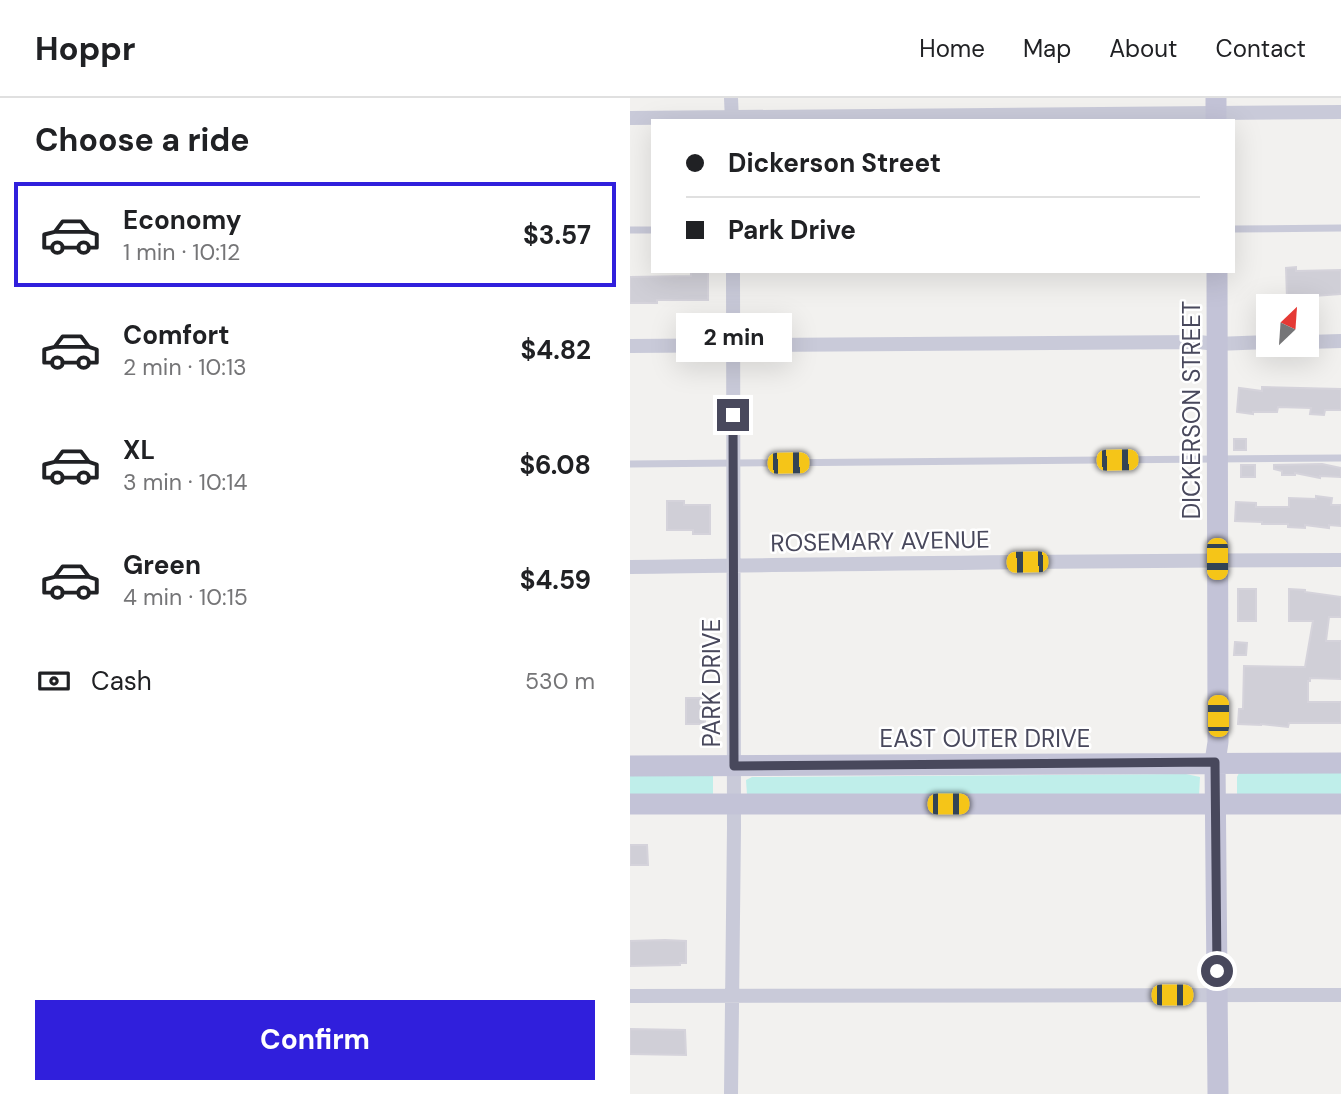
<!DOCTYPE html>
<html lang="en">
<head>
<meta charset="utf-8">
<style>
	:root { --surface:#fff; --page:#f2f2f2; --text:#202124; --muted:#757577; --line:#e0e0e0; --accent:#301fdc }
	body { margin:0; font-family:"DM Sans",sans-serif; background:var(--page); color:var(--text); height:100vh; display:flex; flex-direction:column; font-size:26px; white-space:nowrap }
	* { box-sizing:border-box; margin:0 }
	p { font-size:23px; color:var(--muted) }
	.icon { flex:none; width:38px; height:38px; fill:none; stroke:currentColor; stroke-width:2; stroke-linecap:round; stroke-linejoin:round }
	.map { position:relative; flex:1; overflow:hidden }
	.drawer { display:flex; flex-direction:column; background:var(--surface); width:630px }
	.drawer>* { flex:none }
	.banner { position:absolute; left:21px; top:21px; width:584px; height:154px; border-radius:0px; box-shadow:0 7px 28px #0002; display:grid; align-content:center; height:154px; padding:0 35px; background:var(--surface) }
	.needle { width:46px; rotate:25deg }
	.controls { position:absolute; left:626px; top:196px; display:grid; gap:14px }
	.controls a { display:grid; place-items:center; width:63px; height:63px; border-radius:0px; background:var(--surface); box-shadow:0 7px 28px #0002; font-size:35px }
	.end { position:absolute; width:32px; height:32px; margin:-16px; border:9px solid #48485c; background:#fff; box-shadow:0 0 0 4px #fff }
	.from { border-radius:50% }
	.bubble { position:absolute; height:49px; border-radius:0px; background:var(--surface); box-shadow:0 7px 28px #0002; font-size:23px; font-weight:700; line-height:49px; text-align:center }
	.car { position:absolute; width:21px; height:42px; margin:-21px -10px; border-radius:9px; box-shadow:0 0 5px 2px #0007; background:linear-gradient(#f5c518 24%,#345 0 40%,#f5c518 0 76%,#345 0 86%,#f5c518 0) }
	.banner b { display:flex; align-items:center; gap:24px; height:66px; font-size:26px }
	.banner b+b { border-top:2px solid var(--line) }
	.banner i { width:18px; height:18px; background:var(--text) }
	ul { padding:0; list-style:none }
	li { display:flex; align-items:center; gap:21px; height:105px; margin:0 14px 10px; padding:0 21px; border:4px solid transparent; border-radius:0px }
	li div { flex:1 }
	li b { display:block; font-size:26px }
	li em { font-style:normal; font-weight:700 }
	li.selected { border-color:var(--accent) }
	li>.icon { width:63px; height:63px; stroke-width:1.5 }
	h2 { padding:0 35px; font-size:32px; line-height:84px }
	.pay { display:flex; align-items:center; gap:18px; height:77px; padding:0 35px; font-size:26px }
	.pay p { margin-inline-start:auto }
	.primary-button { display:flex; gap:14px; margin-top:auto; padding:14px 35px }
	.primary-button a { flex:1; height:80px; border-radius:0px; background:var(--accent); color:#fff; font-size:28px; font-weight:700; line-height:80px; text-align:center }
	header { display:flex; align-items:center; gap:42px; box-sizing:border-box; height:98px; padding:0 35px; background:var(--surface); border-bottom:2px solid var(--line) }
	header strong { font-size:33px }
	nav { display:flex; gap:38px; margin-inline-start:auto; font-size:24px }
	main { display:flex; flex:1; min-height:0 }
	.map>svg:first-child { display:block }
</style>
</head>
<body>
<header>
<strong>Hoppr</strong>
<nav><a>Home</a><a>Map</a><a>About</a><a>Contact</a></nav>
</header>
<main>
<section class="drawer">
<h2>Choose a ride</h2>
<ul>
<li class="selected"><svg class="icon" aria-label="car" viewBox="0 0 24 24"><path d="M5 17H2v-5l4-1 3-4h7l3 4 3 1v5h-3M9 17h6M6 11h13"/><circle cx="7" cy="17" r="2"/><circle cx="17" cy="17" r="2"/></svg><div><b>Economy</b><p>1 min · 10:12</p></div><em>$3.57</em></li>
<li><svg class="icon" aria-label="car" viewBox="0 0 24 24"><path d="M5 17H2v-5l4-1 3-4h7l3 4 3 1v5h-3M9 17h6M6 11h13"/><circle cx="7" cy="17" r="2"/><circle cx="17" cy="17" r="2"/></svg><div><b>Comfort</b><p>2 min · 10:13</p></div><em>$4.82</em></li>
<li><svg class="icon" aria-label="car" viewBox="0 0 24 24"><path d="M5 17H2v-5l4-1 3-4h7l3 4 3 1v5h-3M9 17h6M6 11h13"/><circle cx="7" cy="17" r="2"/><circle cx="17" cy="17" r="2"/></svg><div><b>XL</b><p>3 min · 10:14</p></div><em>$6.08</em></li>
<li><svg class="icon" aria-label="car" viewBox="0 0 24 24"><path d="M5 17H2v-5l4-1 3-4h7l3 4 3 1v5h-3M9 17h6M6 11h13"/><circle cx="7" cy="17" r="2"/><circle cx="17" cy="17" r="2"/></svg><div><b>Green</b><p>4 min · 10:15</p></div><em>$4.59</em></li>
</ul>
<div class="pay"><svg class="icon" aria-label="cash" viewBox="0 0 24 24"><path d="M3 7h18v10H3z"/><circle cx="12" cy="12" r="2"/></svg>Cash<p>530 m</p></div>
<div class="primary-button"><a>Confirm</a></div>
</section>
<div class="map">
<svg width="711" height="996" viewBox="0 0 711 996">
	<rect width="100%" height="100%" fill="#f2f1ef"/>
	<path fill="#bfeeea" d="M0,675l83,2v20l-83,1z
		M609,675h102v22l-104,-1v-17z
		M556,676l14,3 -1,19 -452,-1 -1,-15 6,-3z"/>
	<path fill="#d0cfd7" stroke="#d5d3db" stroke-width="2" d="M666,169v4l45,-1v24l-54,4 -1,-30z
		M61,173h17v29h-51v3h-27v-26l61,-1z
		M632,289l79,2v21h-16l-1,5 -14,-1 1,-6 -33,-1 -1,5h-24v2l-16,-2 2,-24 23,3z
		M604,341h12v11h-12z
		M692,366l19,4v9l-21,-1v2l-25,-5v2h-13v-4l-8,-2v-4z
		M611,367h14v12h-14z
		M686,398l16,2 -1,7h10v21l-12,-1v3l-24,-3v3l-17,-1v-3h-26v-2l-27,-1 1,-19 20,1v4h33v-9l27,1z
		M37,403h17v4h26v29h-17v-4h-26z
		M608,491h18v32h-18z
		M659,491l16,1v2l36,5v20h-12l-3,24h15v38l-31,-1v3h-2v21h33v21h-52l-1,4 -27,-3v1l-23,-1 1,-15h4l1,-43 61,1 8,-46h-24z
		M605,544l12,1 -1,12h-12z
		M56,600h19v26h-19z
		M0,747h17l1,20h-18z
		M35,842l21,1v22h-6v2l-50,1v-25z
		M0,931l55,1 1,25 -56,-1z"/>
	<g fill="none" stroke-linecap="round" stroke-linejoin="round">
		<path stroke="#c9cad9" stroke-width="7" d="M604,131l107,-1
			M0,132h23
			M0,366l711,-6"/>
		<path stroke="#c9cad9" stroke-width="14" d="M101,0l1,23
			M0,20l711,-6
			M677,244l34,-1
			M0,248l569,-4 17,2 53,-2
			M0,469c237,-3 474,-7 711,-7
			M0,898l711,-1
			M101,996l3,-266 -1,-557"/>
		<path stroke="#c3c3d7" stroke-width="21" d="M586,0v23
			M587,173l1,471 -3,20 3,332
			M0,668l711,-3
			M0,706h711"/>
	</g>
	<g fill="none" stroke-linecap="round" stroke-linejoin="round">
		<path stroke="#48485c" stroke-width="9" d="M103,317l1,351 481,-4 2,209"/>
	</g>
	<g text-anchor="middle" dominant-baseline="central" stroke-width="5" stroke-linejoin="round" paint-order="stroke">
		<g font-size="24" fill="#48485c" stroke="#fff">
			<text transform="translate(561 312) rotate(-90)">DICKERSON STREET</text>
			<text transform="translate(250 443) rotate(-1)">ROSEMARY AVENUE</text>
			<text transform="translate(81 585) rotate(-90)">PARK DRIVE</text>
			<text x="355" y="640">EAST OUTER DRIVE</text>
		</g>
	</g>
</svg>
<div class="controls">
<a><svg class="needle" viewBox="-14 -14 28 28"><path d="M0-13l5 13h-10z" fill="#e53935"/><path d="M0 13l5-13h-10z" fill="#757577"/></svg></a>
</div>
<i class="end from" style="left:587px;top:873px"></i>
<i class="end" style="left:103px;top:317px"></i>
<div class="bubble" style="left:46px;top:215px;width:116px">2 min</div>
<i class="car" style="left:487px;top:362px;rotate:89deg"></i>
<i class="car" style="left:158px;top:365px;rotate:89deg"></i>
<i class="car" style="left:587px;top:461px;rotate:180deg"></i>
<i class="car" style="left:397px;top:464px;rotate:269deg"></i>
<i class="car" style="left:588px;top:618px;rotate:0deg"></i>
<i class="car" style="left:318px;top:706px;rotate:90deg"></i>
<i class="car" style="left:542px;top:897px;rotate:90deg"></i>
<div class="banner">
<b><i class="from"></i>Dickerson Street</b>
<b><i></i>Park Drive</b>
</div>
</div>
</main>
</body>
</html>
